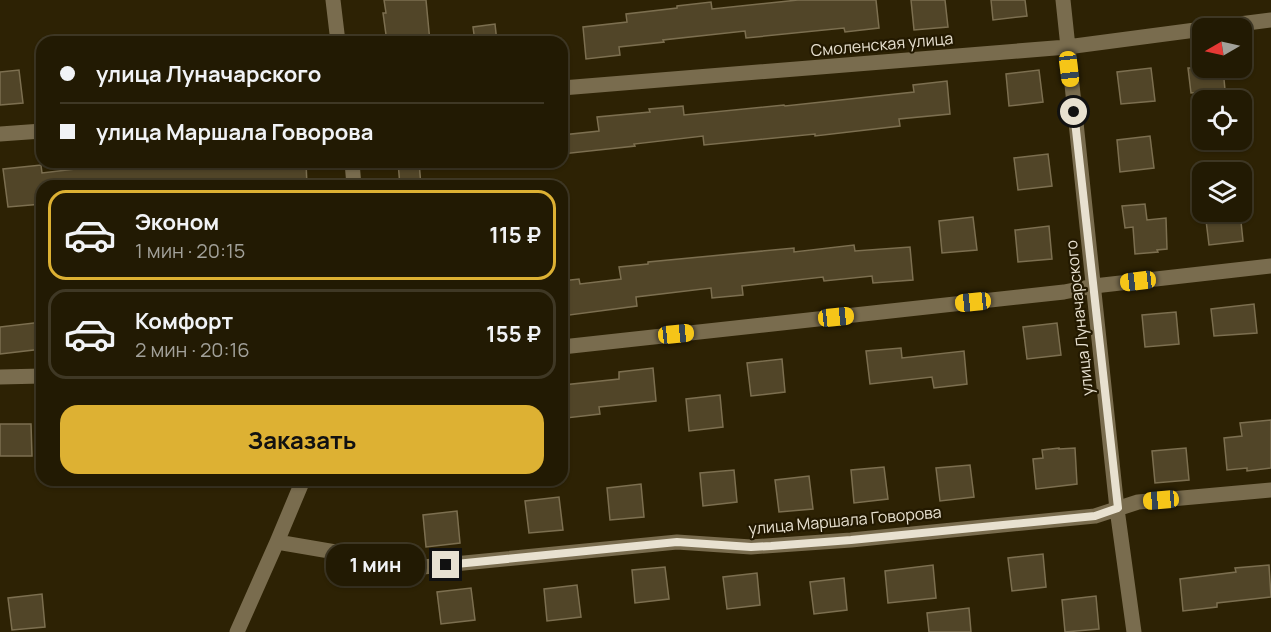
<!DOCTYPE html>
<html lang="ru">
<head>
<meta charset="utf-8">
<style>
	:root { --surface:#221a03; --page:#2a230d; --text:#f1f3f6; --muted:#a2a19a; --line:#3f3825; --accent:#ddb133 }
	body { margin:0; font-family:Manrope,sans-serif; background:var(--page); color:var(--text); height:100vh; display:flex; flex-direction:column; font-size:22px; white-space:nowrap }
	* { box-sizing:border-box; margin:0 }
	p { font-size:20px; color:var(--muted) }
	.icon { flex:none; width:33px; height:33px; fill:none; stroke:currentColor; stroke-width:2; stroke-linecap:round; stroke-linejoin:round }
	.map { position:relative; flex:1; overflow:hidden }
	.side { position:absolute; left:36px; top:180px; width:532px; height:306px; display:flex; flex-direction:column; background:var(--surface); border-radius:18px; box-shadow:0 2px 4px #0004,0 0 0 2px var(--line) }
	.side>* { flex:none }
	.top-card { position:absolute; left:36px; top:36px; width:532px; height:132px; border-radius:18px; box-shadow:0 2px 4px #0004,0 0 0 2px var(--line); display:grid; align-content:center; height:132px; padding:0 24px; background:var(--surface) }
	.needle { width:39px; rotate:261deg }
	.controls { position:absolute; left:1192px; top:18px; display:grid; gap:12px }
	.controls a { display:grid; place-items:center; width:60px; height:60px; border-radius:12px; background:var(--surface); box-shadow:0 2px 4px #0004,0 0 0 2px var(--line); font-size:30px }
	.end { position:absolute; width:27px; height:27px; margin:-14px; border:8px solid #e8e1d0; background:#111; box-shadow:0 0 0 3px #111 }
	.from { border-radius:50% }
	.bubble { position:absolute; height:42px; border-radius:18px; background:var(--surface); box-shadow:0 2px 4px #0004,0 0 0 2px var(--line); font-size:20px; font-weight:700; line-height:42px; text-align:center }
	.car { position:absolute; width:18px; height:36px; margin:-18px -9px; border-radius:8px; box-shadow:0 0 4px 2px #0007; background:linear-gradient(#f5c518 24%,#345 0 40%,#f5c518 0 76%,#345 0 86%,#f5c518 0) }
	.top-card b { display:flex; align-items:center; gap:21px; height:57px; font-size:22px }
	.top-card b+b { border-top:2px solid var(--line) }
	.top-card i { width:15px; height:15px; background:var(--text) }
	ul { padding:10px 0 0; list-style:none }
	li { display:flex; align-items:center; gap:18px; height:90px; margin:0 12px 9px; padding:0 12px; border:3px solid var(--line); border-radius:18px }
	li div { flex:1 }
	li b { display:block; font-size:22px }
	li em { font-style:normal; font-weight:700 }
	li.active { border-color:var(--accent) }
	li>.icon { width:54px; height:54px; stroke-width:1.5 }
	.button { display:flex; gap:12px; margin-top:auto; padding:12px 24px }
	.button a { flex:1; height:69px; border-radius:18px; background:var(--accent); color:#111; font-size:24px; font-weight:700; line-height:69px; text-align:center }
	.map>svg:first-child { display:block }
</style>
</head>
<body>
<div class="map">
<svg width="1271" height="632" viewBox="0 0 1271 632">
	<rect width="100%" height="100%" fill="#2d2204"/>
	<path fill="#514528" stroke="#7c6f50" stroke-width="1.5" d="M384,0h42l4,42h-18v-2l-25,2 -4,-29h3z
		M798,0h78l3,28 -34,4 -1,-4 -98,10 -1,-7 -82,9 1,2 -45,5 1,8 -34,4 -3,-32 44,-5 -1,-8 51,-6v-2l34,-4 1,7z
		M911,0h34l3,27 -34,3z
		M991,0h34l2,16 -34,4z
		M495,24l2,18h-22l-2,-15z
		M1151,68l4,33 -34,3 -4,-32z
		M1188,68h35l2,22 -34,3z
		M19,70l4,33 -23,2v-33z
		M1039,70l4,32 -34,4 -3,-32z
		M947,81l3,33 -51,5 1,7 -85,10v-2l-111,11 -1,-9 -69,8 1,2 -73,8v-19l37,-4 -2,-14 53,-5 -1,-3 34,-3 1,9 100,-10 1,1 129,-14 -1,-7z
		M1150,136l4,32 -34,4 -3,-32z
		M1048,154l4,32 -34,4 -4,-32z
		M75,162h231l1,24h-265v18l-34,3 -5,-38 38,-4 1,8 33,-4z
		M398,162h21l2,24h-21z
		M1145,204l2,16 19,-2 1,31 -10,1 1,2 -23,2 -2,-27 -8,1 -3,-22z
		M1205,212h35l3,29 -34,4z
		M973,217l4,33 -35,3 -3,-32z
		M1049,226l3,33 -34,3 -3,-32z
		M854,245l1,6 55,-4 3,33 -40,3 -1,-7 -48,5 -1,-4 -81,9 1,9 -31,3 -1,-10 -75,9 1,9 -75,10v-35l17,-2 1,5 41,-5 -2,-12 29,-3v-2l146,-14v4z
		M1254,304l3,29 -43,3 -3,-27z
		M1176,312l3,32 -34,3 -3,-32z
		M42,322v27l-42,5v-27z
		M1057,323l4,32 -34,4 -4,-32z
		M901,348l1,10 62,-7 3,33 -33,4 -2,-11 -62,7 -4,-33z
		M782,359l3,33 -34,4 -4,-33z
		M653,368l3,33 -57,6 1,7 -34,4 -3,-33 56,-6v-7z
		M720,395l3,32 -34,4 -3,-32z
		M1271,420v48l-24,3v-3l-20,2 -3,-32 18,-2 -2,-13z
		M0,424h31l1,32h-32z
		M1059,448v1l16,-1 2,36 -41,5 -3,-30 10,-1 -1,-8z
		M1186,448l3,32 -34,3 -3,-32z
		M970,465l4,32 -34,4 -4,-33z
		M884,467l4,32 -34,4 -3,-33z
		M734,470l3,32 -34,4 -3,-33z
		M809,476l4,33 -34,3 -4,-32z
		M641,484l3,33 -34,3 -3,-32z
		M559,497l4,33 -34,3 -4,-32z
		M457,511l3,32 -34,4 -3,-32z
		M1043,554l3,33 -34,4 -4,-33z
		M933,565l3,33 -48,5 -3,-32z
		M1269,565l2,32 -54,6v4l-34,4 -3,-32 56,-7 -1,-4z
		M665,567l4,32 -34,4 -3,-33z
		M757,573l3,32 -33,4 -4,-32z
		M844,578l3,32 -33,4 -4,-32z
		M577,585l4,32 -34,4 -3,-32z
		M471,588l4,32 -34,4 -4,-32z
		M42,594l3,33 -33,3 -4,-32z
		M1096,596l3,33 -34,3 -3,-32z
		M969,608l2,24h-42l-2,-19z"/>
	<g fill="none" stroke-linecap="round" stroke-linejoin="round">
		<path stroke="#796c4e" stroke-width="15" d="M333,0l5,42
			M1063,0l54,509 17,123
			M1208,28l63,-8
			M562,88l505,-41 136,-18
			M0,134l42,-3
			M352,162l2,24
			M562,347l502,-55 30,-6 177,-20
			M0,377l42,-1
			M277,542l146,25 254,-25 74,5 100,-7 244,-24 43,-14 133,-12
			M237,632l40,-90 26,-62"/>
	</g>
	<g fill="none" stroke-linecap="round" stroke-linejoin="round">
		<path stroke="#e8e1d0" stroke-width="8" d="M446,565l231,-23 74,5 20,-1 80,-6 244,-24 23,-8 -44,-396"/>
	</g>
	<g text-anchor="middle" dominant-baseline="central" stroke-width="4.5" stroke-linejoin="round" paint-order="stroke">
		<g font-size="16" fill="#e8e1d0" stroke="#231900">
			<text transform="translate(882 44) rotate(-5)">Смоленская улица</text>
			<text transform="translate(1079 318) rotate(-96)">улица Луначарского</text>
			<text transform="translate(845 520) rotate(-5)">улица Маршала Говорова</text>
		</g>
	</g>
</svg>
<div class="controls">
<a><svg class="needle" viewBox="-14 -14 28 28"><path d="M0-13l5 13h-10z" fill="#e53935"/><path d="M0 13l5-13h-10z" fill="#a2a19a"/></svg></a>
<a><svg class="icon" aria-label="locate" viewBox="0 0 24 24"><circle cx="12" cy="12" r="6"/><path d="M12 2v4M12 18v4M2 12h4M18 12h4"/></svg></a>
<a><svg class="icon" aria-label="layers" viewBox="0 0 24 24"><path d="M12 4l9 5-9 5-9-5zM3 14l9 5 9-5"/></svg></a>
</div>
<i class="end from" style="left:1074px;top:112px"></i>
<i class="end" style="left:446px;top:565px"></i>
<div class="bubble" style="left:326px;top:544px;width:99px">1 мин</div>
<i class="car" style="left:1069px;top:69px;rotate:173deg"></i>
<i class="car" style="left:1138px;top:281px;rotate:263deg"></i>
<i class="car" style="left:973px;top:302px;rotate:264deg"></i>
<i class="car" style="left:836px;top:317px;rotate:84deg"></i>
<i class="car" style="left:676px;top:334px;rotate:84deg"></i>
<i class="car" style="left:1161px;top:500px;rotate:265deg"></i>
<div class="top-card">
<b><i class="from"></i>улица Луначарского</b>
<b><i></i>улица Маршала Говорова</b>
</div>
<section class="side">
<ul>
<li class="active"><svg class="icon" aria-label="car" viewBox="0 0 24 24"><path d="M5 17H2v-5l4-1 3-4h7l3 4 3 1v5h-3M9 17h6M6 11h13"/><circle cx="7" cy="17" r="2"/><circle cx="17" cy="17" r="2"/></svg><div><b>Эконом</b><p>1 мин · 20:15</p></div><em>115 ₽</em></li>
<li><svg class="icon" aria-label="car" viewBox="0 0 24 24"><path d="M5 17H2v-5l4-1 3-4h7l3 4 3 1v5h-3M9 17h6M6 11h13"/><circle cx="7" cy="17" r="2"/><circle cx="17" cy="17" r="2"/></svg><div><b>Комфорт</b><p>2 мин · 20:16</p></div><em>155 ₽</em></li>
</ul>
<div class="button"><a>Заказать</a></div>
</section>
</div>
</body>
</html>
